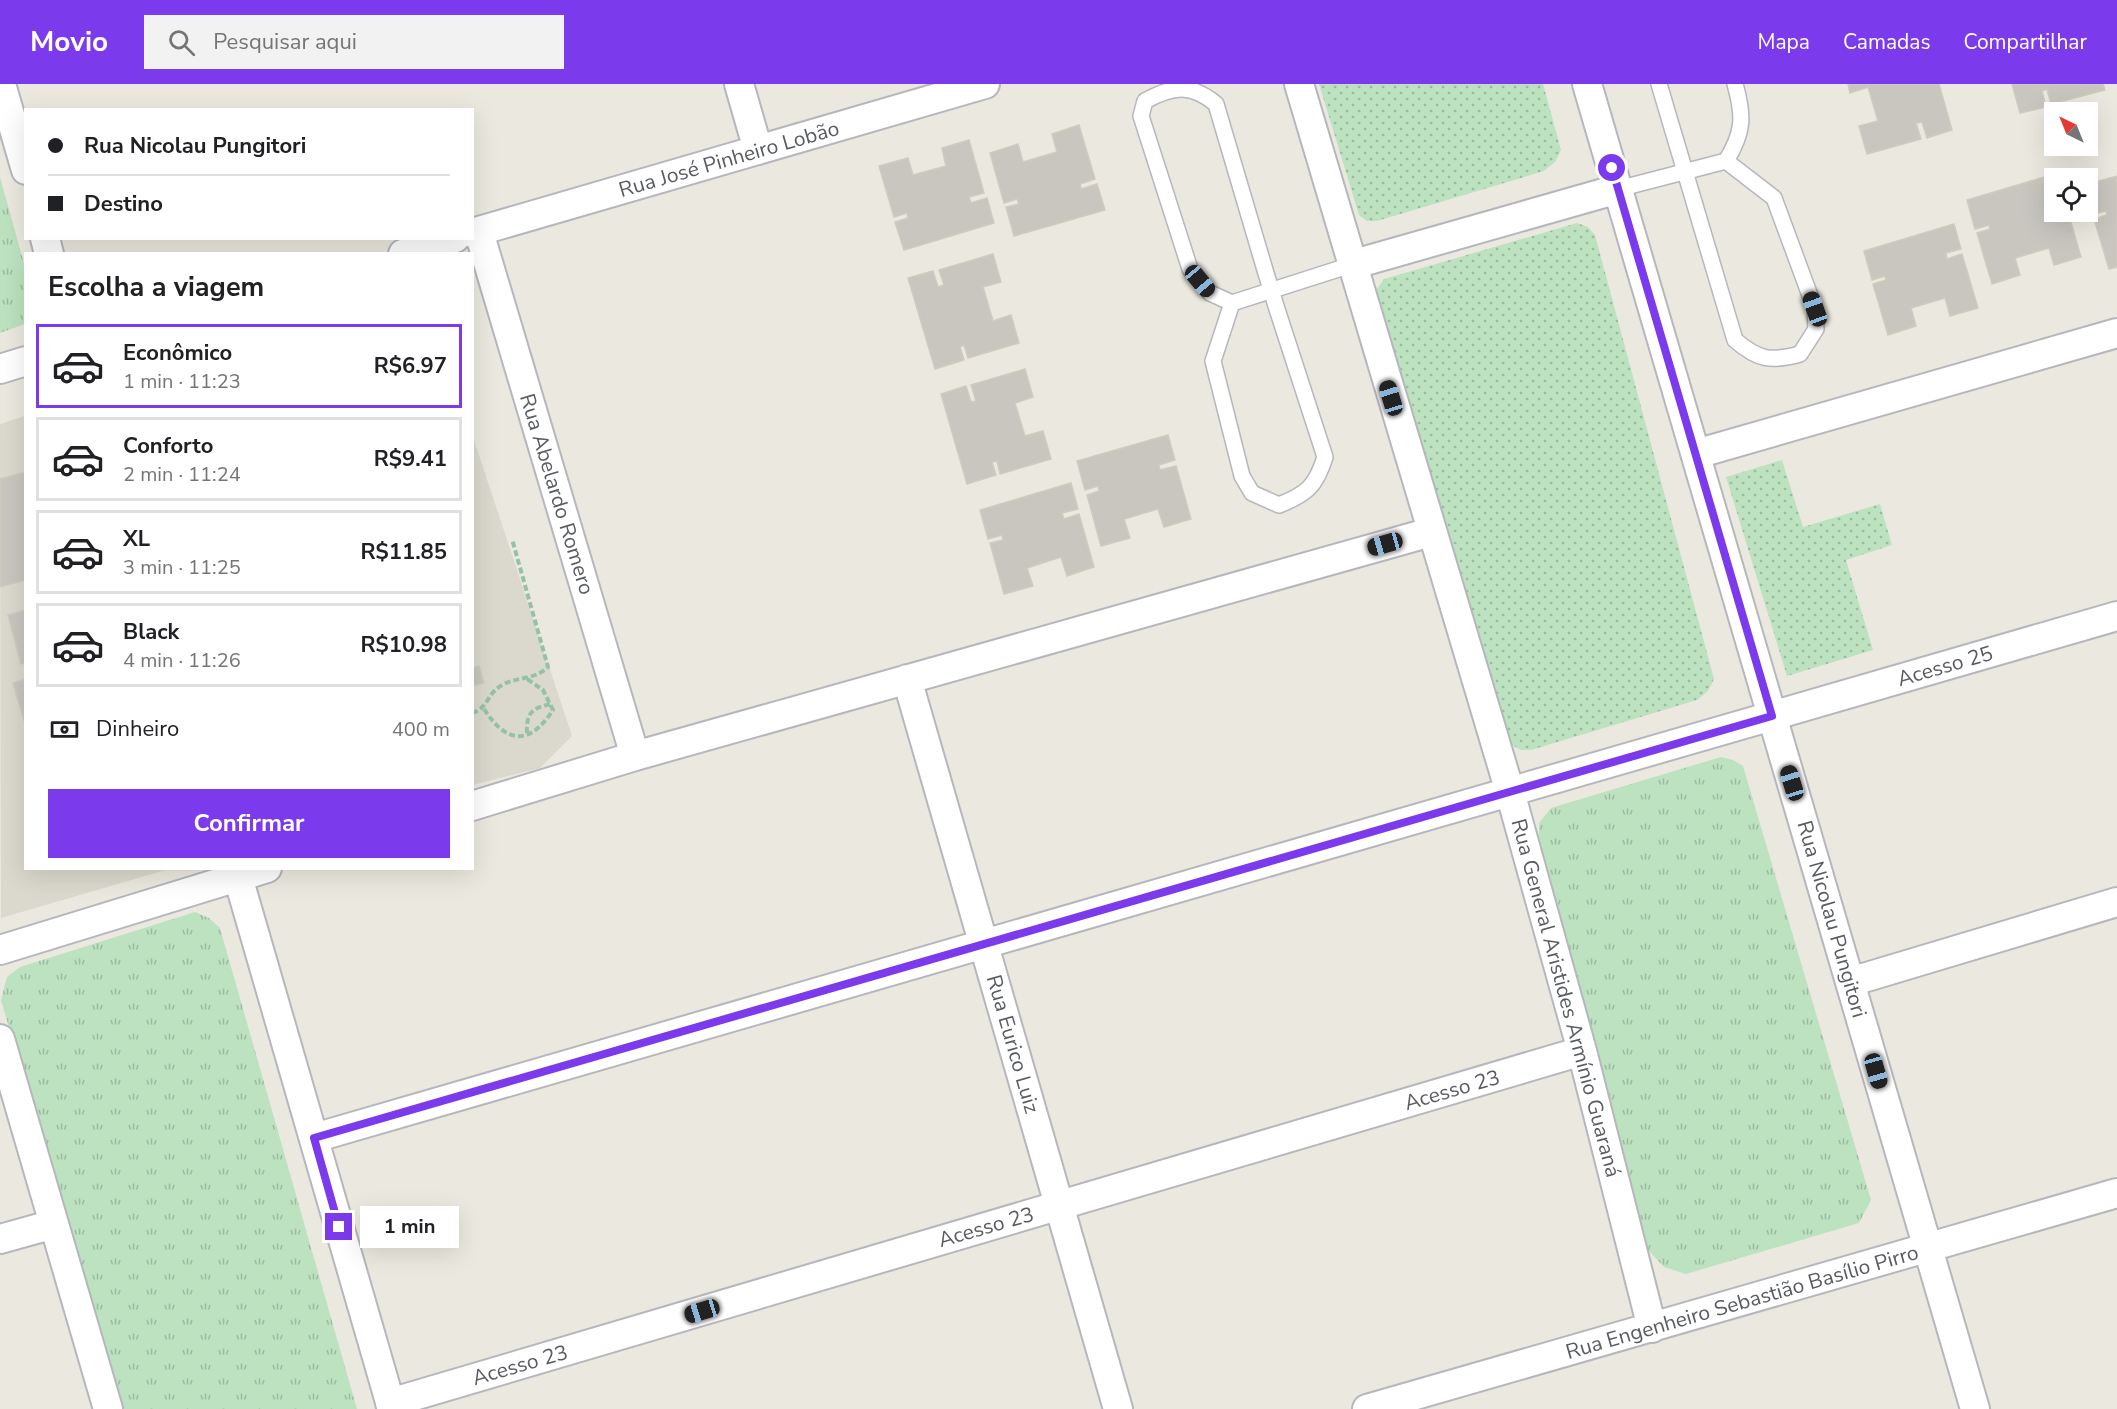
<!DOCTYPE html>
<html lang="pt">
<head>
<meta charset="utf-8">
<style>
	:root { --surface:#fff; --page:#f2f2f2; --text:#202124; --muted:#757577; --line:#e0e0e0; --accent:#7c3aed }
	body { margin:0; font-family:"Nunito Sans",sans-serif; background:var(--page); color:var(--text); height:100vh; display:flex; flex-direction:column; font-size:22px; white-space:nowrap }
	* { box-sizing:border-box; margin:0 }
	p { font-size:20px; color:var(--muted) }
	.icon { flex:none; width:33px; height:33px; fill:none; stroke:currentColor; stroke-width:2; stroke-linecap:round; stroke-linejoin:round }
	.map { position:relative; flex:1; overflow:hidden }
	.details { position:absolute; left:24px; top:168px; width:450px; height:618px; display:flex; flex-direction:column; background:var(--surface); border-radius:0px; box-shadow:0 6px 24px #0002 }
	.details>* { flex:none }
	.guide { position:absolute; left:24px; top:24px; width:450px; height:132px; border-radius:0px; box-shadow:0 6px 24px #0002; display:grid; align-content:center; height:132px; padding:0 24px; background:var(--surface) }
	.needle { width:39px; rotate:317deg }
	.controls { position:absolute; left:2044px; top:18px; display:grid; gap:12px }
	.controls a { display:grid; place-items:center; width:54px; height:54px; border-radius:0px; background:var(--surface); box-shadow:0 6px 24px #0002; font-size:30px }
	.end { position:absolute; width:27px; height:27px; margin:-14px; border:8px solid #7c3aed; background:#fff; box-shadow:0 0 0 3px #fff }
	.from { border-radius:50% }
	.bubble { position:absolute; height:42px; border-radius:0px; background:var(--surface); box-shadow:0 6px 24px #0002; font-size:20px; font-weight:700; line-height:42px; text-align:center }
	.car { position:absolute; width:18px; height:36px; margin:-18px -9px; border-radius:8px; box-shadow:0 0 4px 2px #0007; background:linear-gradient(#222 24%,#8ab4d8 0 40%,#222 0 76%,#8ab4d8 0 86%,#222 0) }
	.guide b { display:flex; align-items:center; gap:21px; height:57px; font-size:22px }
	.guide b+b { border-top:2px solid var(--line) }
	.guide i { width:15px; height:15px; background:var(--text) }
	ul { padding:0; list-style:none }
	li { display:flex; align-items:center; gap:18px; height:84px; margin:0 12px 9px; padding:0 12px; border:3px solid var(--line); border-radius:0px }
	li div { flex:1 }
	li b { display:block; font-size:22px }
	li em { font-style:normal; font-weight:700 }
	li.current { border-color:var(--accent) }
	li>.icon { width:54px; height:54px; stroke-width:1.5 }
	h2 { padding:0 24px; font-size:27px; line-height:72px }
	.pay { display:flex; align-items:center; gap:15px; height:66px; padding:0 24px; font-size:22px }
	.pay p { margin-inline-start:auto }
	.button { display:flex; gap:12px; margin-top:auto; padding:12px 24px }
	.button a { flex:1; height:69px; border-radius:0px; background:var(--accent); color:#fff; font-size:24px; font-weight:700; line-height:69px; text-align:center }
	header { display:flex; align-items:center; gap:36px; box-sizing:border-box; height:84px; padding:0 30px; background:var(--accent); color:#fff }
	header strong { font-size:28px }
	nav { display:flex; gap:33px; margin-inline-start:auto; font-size:21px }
	.search { width:420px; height:54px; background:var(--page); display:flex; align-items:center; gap:15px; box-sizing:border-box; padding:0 21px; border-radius:0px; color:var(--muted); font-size:22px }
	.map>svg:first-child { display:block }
</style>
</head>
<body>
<header>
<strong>Movio</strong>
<div class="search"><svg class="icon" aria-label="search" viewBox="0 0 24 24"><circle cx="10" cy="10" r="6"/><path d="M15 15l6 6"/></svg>Pesquisar aqui</div>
<nav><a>Mapa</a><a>Camadas</a><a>Compartilhar</a></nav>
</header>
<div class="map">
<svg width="2117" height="1325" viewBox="0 0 2117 1325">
	<defs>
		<pattern id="grass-dots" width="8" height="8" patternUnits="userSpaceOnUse" patternTransform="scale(1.5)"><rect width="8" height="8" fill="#bce2c0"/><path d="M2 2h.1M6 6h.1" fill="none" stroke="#9cba9f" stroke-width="1.8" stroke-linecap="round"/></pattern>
		<pattern id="park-tufts" width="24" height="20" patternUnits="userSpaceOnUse" patternTransform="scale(1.5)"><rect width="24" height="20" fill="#bce2c0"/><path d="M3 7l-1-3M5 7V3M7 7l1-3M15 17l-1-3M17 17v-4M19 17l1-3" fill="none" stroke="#9cba9f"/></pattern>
	</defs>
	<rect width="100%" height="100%" fill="#ebe9df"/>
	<path fill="#dbd9cd" d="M25,332l1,452 143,1 -168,49 -1,-494z
		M472,350l100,302 -32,32 -67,17z"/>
	<path fill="url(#grass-dots)" d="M1319,0h224l18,66 -6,12 -11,9 -167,50h-10l-8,-6z
		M1577,139l11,4 7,8 119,444 -6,12 -11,9 -166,50h-10l-9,-5 -136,-445 1,-11 7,-10z
		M1782,376l21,67 77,-23 12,41 -46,15 27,90 -86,26 -61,-199z"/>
	<path fill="url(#park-tufts)" d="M0,93l25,90v57l-25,9z
		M1721,673l12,3 10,6 128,434 -12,23 -173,51 -22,-7 -16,-17 -109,-403v-24l12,-15z
		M195,828l14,6 11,10 137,481h-235l-121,-409 6,-23 13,-10z"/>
	<path fill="#c8c6bf" stroke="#cfcbbe" stroke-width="1.5" d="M1848,0h91l13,46 -25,8 -5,-16 -6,1 5,16 -54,15 -8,-28 19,-5 -10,-34 -18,6z
		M2012,0h91l2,6 -54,14 -4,-15 -5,2 4,16 -26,6z
		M1079,41l16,54 -15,5 1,5 16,-5 8,26 -91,26 -8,-29 13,-3 -2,-5 -13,4 -14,-50 28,-9 5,18 34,-10 -5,-18z
		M969,56l15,53 -15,4 2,6 16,-5 7,25 -90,27 -9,-28 13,-4 -1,-5 -13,4 -15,-51 29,-8 5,17 33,-9 -4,-18z
		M2058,89l1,5h-4v23l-6,2 2,5 4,-1v5h13l13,45 -27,8 -5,-17 -34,10 5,17 -28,9 -15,-51 13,-4 -1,-4 -14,4 -8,-29z
		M2117,92v91l-8,2 -15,-50 13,-4 -1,-4 -13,3 -5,-16v-14z
		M1954,140l7,25 -15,4 1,6 15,-5 16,54 -28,8 -5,-18 -34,10 5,18 -28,9 -15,-51 13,-4 -1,-4 -13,4 -8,-29z
		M993,170l8,28 -18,5 10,34 18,-6 8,28 -51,15 -4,-13 -4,2 4,13 -29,9 -27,-91 25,-7 5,16 6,-2 -5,-15z
		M1025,285l8,28 -18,6 10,33 18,-5 8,28 -51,15 -3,-13 -5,1 4,13 -29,9 -26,-90 25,-8 5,16 5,-1 -5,-16z
		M1168,351l7,25 -16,5 1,5 16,-4 15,53 -27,8 -6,-18 -34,10 6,19 -29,8 -14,-51 12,-4 -1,-5 -13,4 -8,-29z
		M26,388v108l-26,7v-108z
		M1071,399l7,26 -16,4 2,6 15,-5 15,53 -27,9 -6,-19 -34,11 6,18 -29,8 -14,-51 13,-3 -1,-5 -14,4 -8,-29z
		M26,526v53l-5,1 -13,-49z
		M479,582l5,17 -12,3v-18z
		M26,595v48l-13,-44z"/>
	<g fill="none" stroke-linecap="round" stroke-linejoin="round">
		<defs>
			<path id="lane" d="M1659,0l76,256c23,20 36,22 65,14l16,-25 -1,-20 -41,-111 -48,-37
				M1618,105l108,-28c18,-29 18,-45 9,-77
				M1232,219l-19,58 29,115 10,17 27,12c28,-11 37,-19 46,-48l-49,-151 -11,-36 -49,-166c-24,-20 -42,-19 -71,-3l-4,15 49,153 20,24 22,10 119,-38"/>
			<path id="street" d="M1,0l25,86
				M739,0l19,66
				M1299,0l211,708 72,259 70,277
				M1587,0l388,1325
				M479,148l156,524
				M472,149l513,-149
				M45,154l4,16
				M403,170l52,-16
				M1351,181l267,-76
				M0,285l26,-8
				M1696,370l421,-121
				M907,595l211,730
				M472,722l163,-50 796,-224
				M238,793l154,532
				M0,866l267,-82
				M1850,898l267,-80
				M0,955l108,370
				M314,1054l1803,-522
				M0,1155l54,-15
				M390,1319l1192,-352
				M1367,1325l750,-216"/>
		</defs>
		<use href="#lane" stroke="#b5b7bc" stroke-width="18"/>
		<use href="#street" stroke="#b5b7bc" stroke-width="32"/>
		<path stroke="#95c2a7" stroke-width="4" stroke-dasharray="6 3" stroke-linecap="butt" d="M484,625c22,34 45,38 69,1l-10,-20 -16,-11
			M472,629c16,-5 15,-18 27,-26 15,-11 35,-6 49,-20l-36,-128
			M527,649c-1,-20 5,-25 24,-29"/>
		<use href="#lane" stroke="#fff" stroke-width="15"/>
		<use href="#street" stroke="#fff" stroke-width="28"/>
	</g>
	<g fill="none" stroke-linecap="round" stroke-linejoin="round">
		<path stroke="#7c3aed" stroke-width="8" d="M339,1143l-25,-89 1458,-422 -160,-548"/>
	</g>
	<g text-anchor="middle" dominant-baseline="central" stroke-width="4.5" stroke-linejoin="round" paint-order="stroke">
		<g font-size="21" fill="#585b60" stroke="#fff">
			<text transform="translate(729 75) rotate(-16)">Rua José Pinheiro Lobão</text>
			<text transform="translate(557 410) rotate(73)">Rua Abelardo Romero</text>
			<text transform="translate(1945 582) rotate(-16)">Acesso 25</text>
			<text transform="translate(1832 835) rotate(74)">Rua Nicolau Pungitori</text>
			<text transform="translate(1566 914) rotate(75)">Rua General Aristides Armínio Guaraná</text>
			<text transform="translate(1013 960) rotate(74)">Rua Eurico Luiz</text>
			<text transform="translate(1452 1006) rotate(-16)">Acesso 23</text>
			<text transform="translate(986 1143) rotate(-16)">Acesso 23</text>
			<text transform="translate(1742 1218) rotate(-16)">Rua Engenheiro Sebastião Basílio Pirro</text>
			<text transform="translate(520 1281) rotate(-16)">Acesso 23</text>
		</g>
	</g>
</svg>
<div class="controls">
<a><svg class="needle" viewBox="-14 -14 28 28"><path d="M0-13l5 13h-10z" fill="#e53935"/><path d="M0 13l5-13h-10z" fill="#757577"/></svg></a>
<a><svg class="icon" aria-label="locate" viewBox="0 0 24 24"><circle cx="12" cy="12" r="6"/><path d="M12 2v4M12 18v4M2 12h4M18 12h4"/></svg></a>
</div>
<i class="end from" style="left:1612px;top:84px"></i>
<i class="end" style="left:339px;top:1143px"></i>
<div class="bubble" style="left:360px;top:1122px;width:99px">1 min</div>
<i class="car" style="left:1200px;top:197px;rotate:140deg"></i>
<i class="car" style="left:1815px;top:225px;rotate:340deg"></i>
<i class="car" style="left:1391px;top:314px;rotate:343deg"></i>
<i class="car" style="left:1385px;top:460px;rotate:254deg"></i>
<i class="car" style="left:1792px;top:699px;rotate:343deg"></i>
<i class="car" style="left:1876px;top:987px;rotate:164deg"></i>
<i class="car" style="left:702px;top:1227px;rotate:253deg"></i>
<div class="guide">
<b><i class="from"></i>Rua Nicolau Pungitori</b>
<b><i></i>Destino</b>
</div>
<section class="details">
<h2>Escolha a viagem</h2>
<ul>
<li class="current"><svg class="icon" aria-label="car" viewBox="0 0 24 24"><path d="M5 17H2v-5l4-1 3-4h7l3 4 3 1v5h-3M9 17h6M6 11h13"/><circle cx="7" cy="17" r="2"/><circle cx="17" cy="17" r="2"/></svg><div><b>Econômico</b><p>1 min · 11:23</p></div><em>R$6.97</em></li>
<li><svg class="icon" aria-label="car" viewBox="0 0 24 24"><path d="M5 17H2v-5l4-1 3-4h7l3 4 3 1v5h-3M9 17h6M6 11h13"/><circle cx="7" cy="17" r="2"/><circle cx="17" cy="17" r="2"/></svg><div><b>Conforto</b><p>2 min · 11:24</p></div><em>R$9.41</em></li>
<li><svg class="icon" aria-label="car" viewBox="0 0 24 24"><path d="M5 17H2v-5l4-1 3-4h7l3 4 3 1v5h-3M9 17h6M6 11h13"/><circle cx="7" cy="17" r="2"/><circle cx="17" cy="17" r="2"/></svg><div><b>XL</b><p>3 min · 11:25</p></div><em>R$11.85</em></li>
<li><svg class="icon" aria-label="car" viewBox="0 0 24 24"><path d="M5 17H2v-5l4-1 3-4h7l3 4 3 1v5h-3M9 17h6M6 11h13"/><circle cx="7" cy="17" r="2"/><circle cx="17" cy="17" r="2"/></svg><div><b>Black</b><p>4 min · 11:26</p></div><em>R$10.98</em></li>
</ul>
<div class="pay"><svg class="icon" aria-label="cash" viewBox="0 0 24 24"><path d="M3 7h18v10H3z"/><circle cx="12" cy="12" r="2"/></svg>Dinheiro<p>400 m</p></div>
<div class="button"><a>Confirmar</a></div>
</section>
</div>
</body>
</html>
